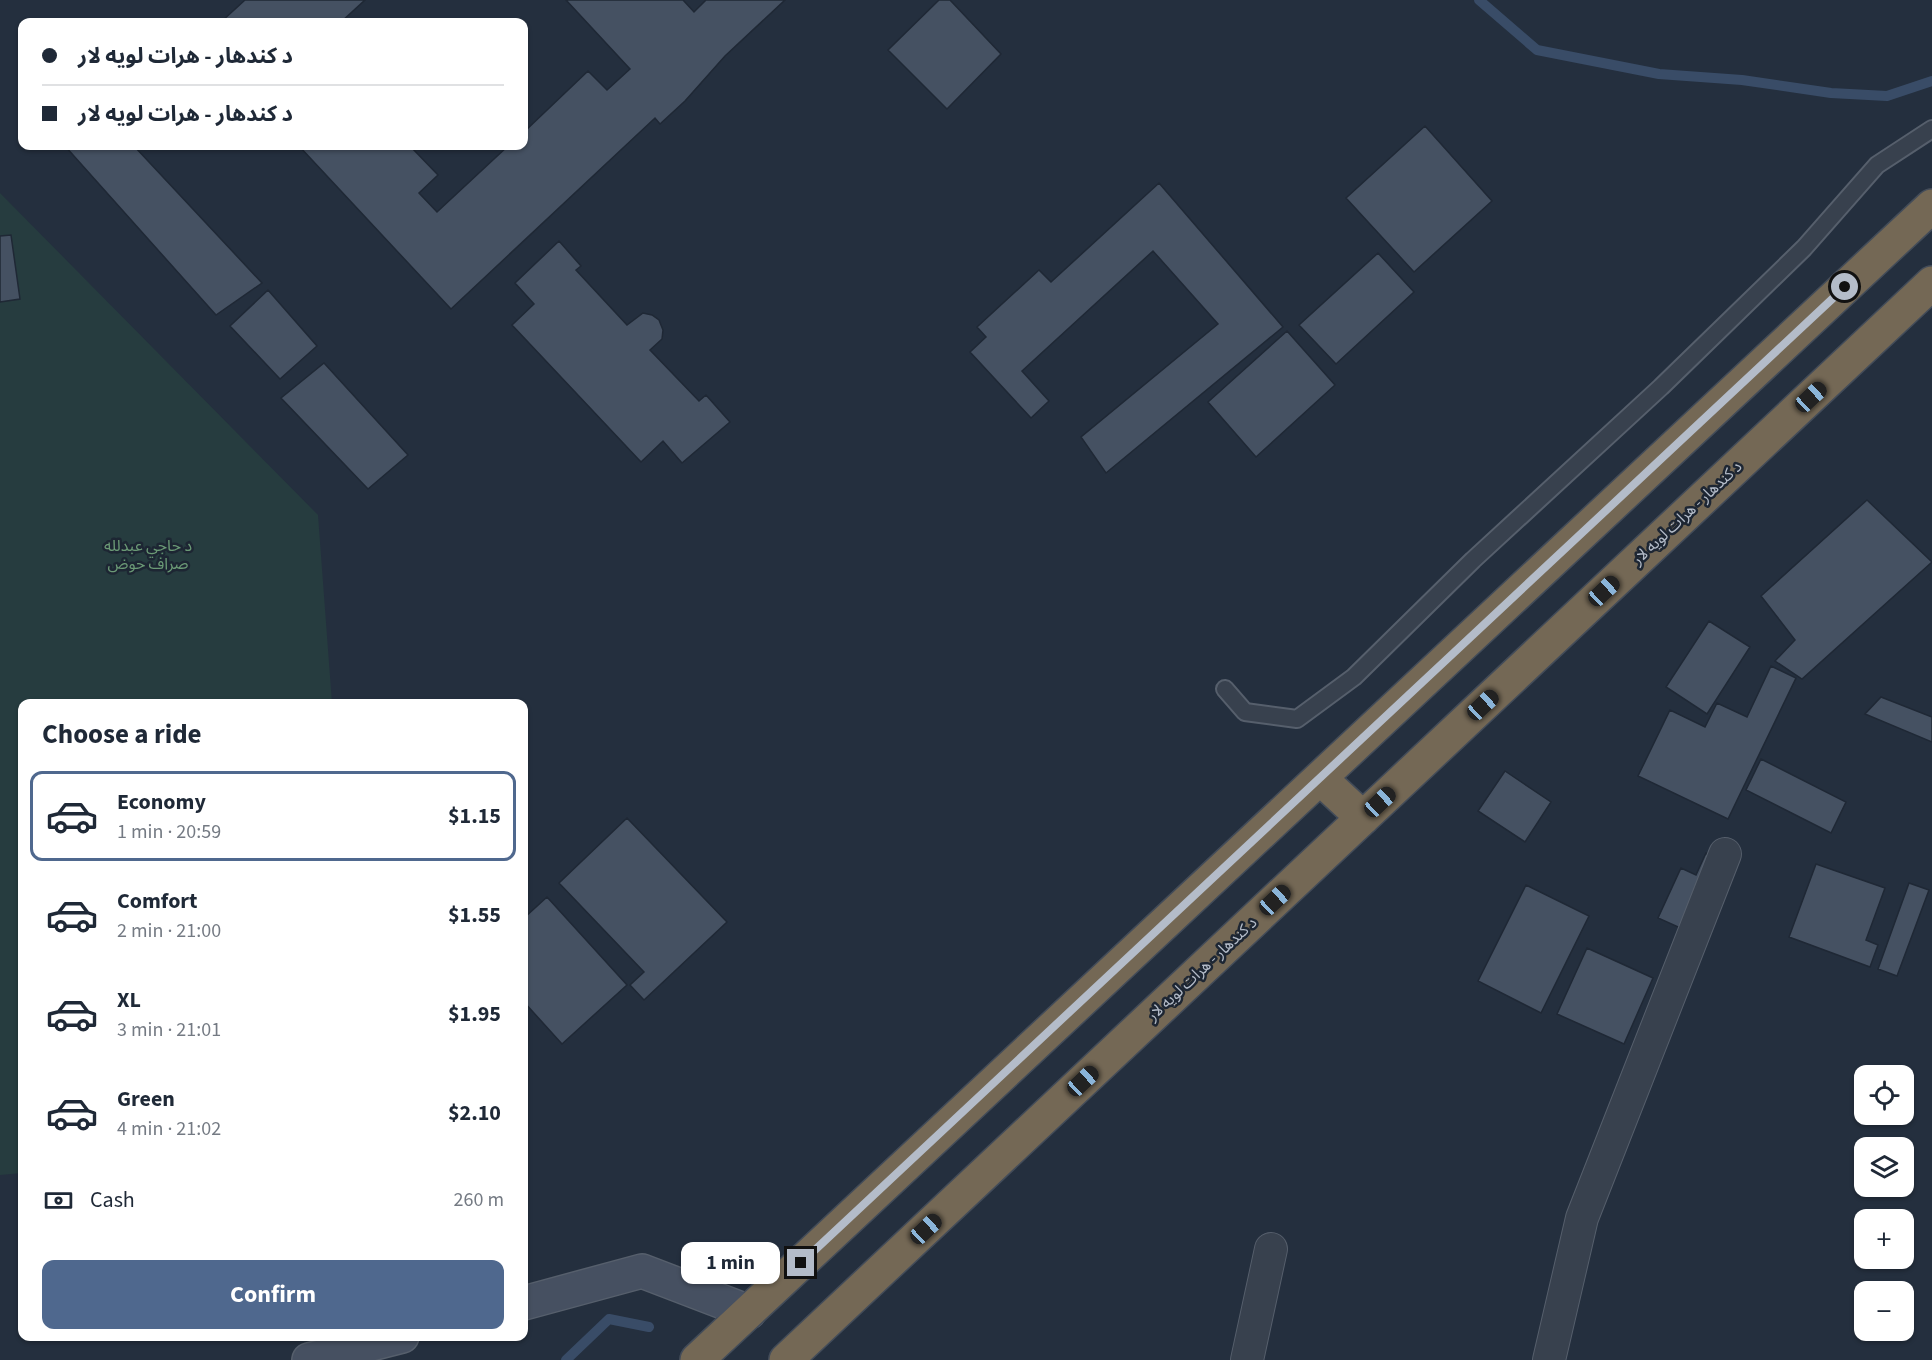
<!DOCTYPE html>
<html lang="en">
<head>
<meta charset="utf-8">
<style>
	:root { --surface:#fff; --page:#f6f6f7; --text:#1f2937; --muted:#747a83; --line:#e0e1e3; --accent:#4f688e }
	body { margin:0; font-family:"Source Sans 3","Noto Sans Arabic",sans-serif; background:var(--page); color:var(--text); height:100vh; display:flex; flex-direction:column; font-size:22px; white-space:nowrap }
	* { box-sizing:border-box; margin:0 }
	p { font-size:20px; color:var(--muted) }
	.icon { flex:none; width:33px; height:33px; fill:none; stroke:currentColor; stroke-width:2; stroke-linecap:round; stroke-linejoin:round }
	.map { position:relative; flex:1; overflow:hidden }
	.sheet { position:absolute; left:18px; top:699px; width:510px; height:642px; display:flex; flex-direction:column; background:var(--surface); border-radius:12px; box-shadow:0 2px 4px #0004 }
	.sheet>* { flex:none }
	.guide { position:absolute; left:18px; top:18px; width:510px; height:132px; border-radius:12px; box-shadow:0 2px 4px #0004; display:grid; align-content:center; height:132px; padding:0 24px; background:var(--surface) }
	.buttons { position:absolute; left:1854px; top:1065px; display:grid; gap:12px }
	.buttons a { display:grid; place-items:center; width:60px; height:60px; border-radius:12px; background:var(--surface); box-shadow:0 2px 4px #0004; font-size:30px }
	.end { position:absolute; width:27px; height:27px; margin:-14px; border:8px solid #b4bcc9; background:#111; box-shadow:0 0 0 3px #111 }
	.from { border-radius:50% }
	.bubble { position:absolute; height:42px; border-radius:12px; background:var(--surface); box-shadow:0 2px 4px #0004; font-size:20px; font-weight:700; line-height:42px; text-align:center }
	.car { position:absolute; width:18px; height:36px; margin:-18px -9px; border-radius:8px; box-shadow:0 0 4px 2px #0007; background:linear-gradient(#222 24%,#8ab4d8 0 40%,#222 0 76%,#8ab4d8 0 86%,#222 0) }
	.guide b { display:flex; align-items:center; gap:21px; height:57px; font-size:22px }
	.guide b+b { border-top:2px solid var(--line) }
	.guide i { width:15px; height:15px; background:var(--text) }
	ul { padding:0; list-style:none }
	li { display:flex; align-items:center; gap:18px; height:90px; margin:0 12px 9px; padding:0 12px; border:3px solid transparent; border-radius:12px }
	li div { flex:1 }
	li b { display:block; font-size:22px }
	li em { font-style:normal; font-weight:700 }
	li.active { border-color:var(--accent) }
	li>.icon { width:54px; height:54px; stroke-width:1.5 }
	h2 { padding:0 24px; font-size:27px; line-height:72px }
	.pay { display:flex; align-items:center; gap:15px; height:66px; padding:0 24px; font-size:22px }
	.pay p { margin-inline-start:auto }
	.action { display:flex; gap:12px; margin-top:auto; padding:12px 24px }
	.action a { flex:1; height:69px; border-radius:12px; background:var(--accent); color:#fff; font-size:24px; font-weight:700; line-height:69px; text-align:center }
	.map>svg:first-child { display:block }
</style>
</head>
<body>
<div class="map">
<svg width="1932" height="1360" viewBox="0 0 1932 1360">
	<rect width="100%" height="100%" fill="#242f3e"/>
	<path fill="#263c3f" d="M0,193l318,322 14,188 -310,1v469l-22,2z"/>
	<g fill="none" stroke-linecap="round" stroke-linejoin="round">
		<path stroke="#394c67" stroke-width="10" d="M1479,0l58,50 122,24 83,6 89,13 56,3 45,-15
			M566,1360l43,-41 40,8"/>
	</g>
	<path fill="#455162" stroke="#1f2835" stroke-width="1.5" d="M245,0h120l-24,22h-120z
		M566,0h117l11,12 12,-12h79l-60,56 -40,45 -25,23 -5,-6 -204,191 -152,-163h111l28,29 -19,18 18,19 71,-66h16v-14l64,-61 19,19 23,-21z
		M939,0h11l51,54 -54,55 -59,-59z
		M1425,126l67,75 -78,71 -68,-74z
		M65,146h69l128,137 -46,32z
		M1159,183l124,144 -177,146 -25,-36 137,-113 -65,-73 -131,120 27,30 -18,17 -61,-66 16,-15 -9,-10 62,-57 12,12z
		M11,235l9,64 -20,3v-66z
		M559,241l22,25 -5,4 51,55 16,-12 9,2 7,5 4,10 -1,9 -12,11 49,51 7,-6 24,27 -48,41 -19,-22 -22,21 -129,-137 22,-21 -19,-21z
		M1378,253l36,39 -78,72 -37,-39z
		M268,290l49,56 -37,33 -50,-53z
		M1287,331l48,54 -79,72 -48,-55z
		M324,363l84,92 -40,34 -87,-91z
		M1867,500l65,62 -130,117 -27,-18 20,-21 -34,-44z
		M1709,621l41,26 -43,67 -41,-27z
		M1771,666l25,12 -68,141 -90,-43 32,-66 35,17 12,-24 30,14z
		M1881,697l51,20v25l-67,-28z
		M1761,759l85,43 -15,31 -85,-43z
		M1505,771l46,31 -26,40 -47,-31z
		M627,818l100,104 -83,78 -14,-15 14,-13 -85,-89z
		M1706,853l13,6 -32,72 -29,-13 23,-50 15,7z
		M1816,864l69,24 -19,52 12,5 -8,22 -81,-30z
		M1909,883l20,7 -32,86 -19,-7z
		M1526,885l63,31 -48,97 -63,-32z
		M547,897l80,88 -65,59 -38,-42v-84z
		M1587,948l66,30 -29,66 -67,-30z"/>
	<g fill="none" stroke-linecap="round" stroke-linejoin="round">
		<defs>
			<path id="lane" d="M1225,689l20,23 52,7 57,-42 119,-117 188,-173 143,-139 73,-83 55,-36"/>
			<path id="street" d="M1247,1360l24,-111
				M1549,1360l33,-142 143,-364"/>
			<path id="secondary" d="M524,1303l118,-32 107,41
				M309,1360l93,-24"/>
			<path id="highway" d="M1320,778l43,40
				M697,1360l1235,-1154
				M786,1360l1146,-1077"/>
		</defs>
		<use href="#lane" stroke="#565f6c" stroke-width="20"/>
		<use href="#street" stroke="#565f6c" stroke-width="34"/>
		<use href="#secondary" stroke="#565f6c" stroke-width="36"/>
		<use href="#highway" stroke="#434c59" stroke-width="36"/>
		<use href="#lane" stroke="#38414e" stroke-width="16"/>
		<use href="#street" stroke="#38414e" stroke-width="32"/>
		<use href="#secondary" stroke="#465061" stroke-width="33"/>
		<use href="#highway" stroke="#746855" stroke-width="33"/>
	</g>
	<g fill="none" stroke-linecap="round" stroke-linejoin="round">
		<path stroke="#b4bcc9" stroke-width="8" d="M801,1263l1044,-976"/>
	</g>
	<g text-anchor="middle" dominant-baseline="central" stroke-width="5" stroke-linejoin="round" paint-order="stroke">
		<g font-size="16" fill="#b4bcc9" stroke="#1d2633">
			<text transform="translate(1687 513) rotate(-43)">د کندهار - هرات لويه لار</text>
			<text transform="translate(1202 969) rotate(-43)">د کندهار - هرات لويه لار</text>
		</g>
		<g font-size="16" fill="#6b9a76" stroke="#1d2633">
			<text x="148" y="546">د حاجي عبدلله<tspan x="148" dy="18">صراف حوض</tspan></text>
		</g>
	</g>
</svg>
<div class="buttons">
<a><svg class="icon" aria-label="locate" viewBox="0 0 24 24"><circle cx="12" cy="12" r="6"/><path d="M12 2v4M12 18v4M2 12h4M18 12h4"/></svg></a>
<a><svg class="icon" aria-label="layers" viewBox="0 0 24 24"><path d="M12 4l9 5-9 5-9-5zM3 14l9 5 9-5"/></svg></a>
<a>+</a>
<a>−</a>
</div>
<i class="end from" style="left:1845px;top:287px"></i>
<i class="end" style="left:801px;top:1263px"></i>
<div class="bubble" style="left:681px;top:1242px;width:99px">1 min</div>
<i class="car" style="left:1811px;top:397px;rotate:47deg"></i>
<i class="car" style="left:1604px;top:591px;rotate:47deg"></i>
<i class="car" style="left:1483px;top:705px;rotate:47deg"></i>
<i class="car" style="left:1380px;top:802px;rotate:47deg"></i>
<i class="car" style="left:1275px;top:900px;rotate:47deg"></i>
<i class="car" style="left:1083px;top:1081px;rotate:47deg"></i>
<i class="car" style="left:926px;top:1229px;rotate:47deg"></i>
<div class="guide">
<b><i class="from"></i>د کندهار - هرات لويه لار</b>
<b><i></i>د کندهار - هرات لويه لار</b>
</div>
<section class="sheet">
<h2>Choose a ride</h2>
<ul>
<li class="active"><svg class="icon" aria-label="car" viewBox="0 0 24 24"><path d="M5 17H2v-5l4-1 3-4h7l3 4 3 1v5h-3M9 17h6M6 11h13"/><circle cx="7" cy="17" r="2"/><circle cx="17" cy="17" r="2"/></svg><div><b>Economy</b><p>1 min · 20:59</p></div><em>$1.15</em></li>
<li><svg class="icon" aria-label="car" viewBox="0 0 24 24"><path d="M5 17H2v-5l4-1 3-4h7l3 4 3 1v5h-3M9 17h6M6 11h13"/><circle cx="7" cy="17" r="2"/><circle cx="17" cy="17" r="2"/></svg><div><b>Comfort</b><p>2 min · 21:00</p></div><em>$1.55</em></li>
<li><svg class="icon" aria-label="car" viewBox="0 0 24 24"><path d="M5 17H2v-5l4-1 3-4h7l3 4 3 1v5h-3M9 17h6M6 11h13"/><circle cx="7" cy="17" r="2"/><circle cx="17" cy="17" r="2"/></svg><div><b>XL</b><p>3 min · 21:01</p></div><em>$1.95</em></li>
<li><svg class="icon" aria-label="car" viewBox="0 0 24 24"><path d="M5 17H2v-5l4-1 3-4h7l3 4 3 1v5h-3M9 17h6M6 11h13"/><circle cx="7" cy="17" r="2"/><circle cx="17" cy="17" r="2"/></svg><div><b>Green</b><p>4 min · 21:02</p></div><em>$2.10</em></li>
</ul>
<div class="pay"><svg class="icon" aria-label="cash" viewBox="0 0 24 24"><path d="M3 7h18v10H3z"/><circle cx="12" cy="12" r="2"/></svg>Cash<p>260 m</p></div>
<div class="action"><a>Confirm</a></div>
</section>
</div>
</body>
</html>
